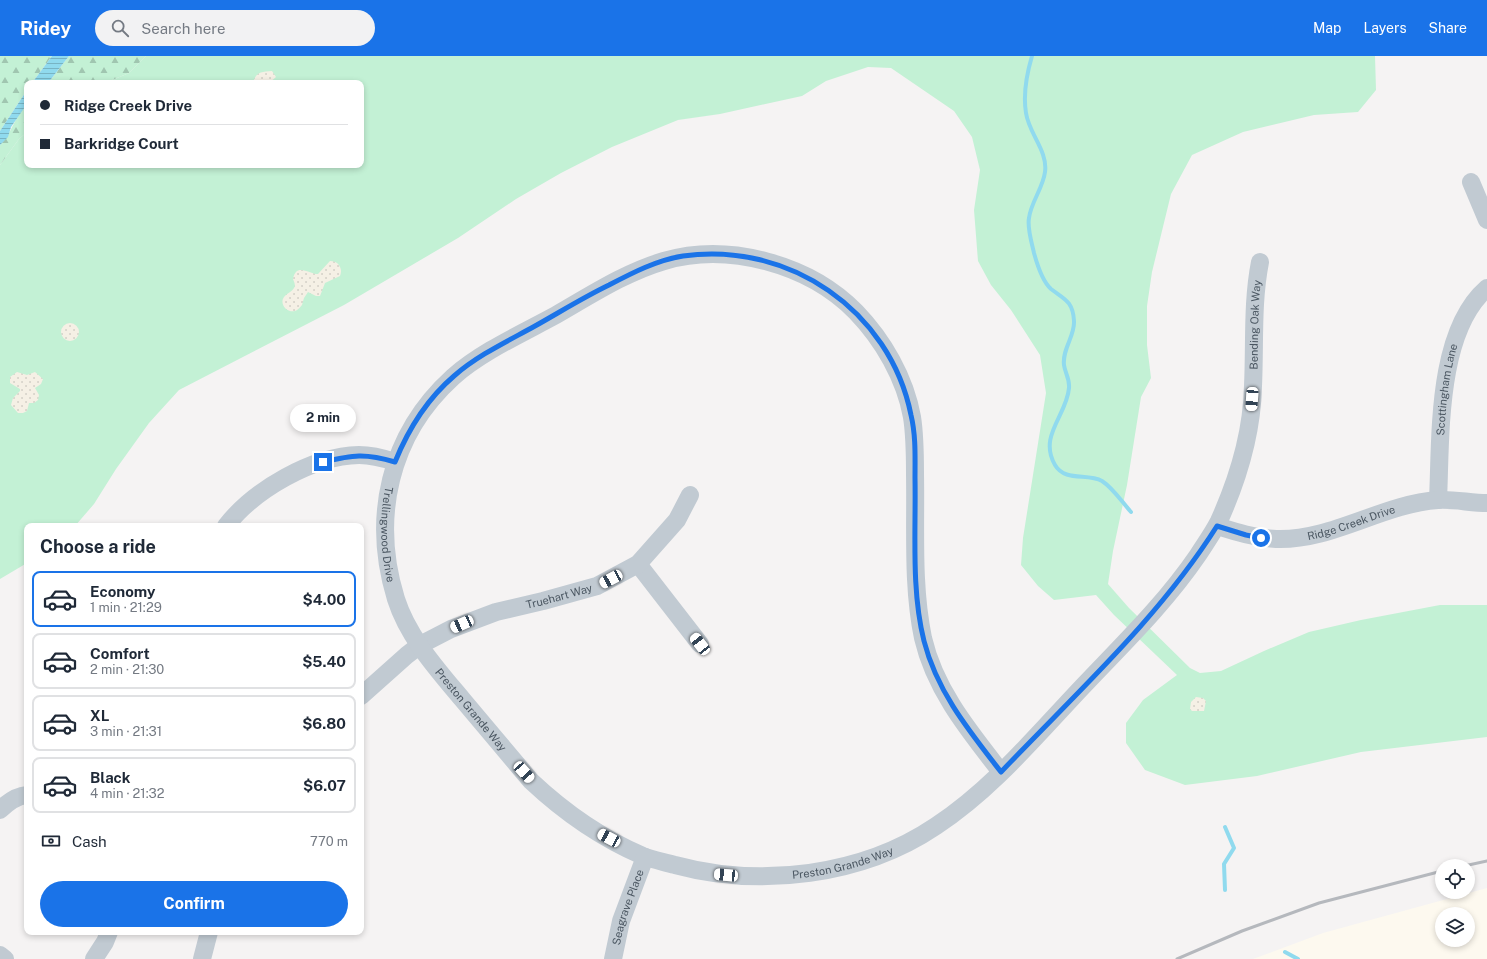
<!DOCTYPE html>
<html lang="en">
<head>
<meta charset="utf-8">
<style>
	:root { --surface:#fff; --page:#f2f2f3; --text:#1f2937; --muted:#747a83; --line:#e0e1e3; --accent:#1a73e8 }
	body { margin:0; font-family:"Public Sans",sans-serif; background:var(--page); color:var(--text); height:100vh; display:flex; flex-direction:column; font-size:15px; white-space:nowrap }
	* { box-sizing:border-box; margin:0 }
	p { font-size:13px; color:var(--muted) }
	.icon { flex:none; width:22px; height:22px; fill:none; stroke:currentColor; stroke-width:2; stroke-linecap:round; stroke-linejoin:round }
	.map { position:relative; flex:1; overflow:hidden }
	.sheet { position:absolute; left:24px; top:467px; width:340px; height:412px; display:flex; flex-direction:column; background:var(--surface); border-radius:8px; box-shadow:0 2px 6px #0003 }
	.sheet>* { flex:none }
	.guide { position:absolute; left:24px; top:24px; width:340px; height:88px; border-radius:8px; box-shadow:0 2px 6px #0003; display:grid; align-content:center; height:88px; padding:0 16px; background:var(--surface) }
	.buttons { position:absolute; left:1435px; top:803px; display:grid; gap:8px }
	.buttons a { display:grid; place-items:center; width:40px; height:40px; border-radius:50%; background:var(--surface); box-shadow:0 2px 6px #0003; font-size:20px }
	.end { position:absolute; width:18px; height:18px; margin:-9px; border:5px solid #1a73e8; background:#fff; box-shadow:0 0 0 2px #fff }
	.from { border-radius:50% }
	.bubble { position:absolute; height:28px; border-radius:14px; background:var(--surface); box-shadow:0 2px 6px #0003; font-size:13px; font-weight:700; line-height:28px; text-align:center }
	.car { position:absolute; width:12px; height:24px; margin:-12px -6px; border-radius:5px; box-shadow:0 0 3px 1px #0007; background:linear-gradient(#fff 24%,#345 0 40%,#fff 0 76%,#345 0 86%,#fff 0) }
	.guide b { display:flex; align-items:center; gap:14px; height:38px; font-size:15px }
	.guide b+b { border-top:1px solid var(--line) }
	.guide i { width:10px; height:10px; background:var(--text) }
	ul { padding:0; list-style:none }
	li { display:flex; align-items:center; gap:12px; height:56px; margin:0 8px 6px; padding:0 8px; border:2px solid var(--line); border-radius:8px }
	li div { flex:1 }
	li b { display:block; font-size:15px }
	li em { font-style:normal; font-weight:700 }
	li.current { border-color:var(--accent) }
	li>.icon { width:36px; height:36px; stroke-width:1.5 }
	h2 { padding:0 16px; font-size:18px; line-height:48px }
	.pay { display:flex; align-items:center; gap:10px; height:44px; padding:0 16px; font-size:15px }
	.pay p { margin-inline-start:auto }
	.primary-button { display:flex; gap:8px; margin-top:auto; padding:8px 16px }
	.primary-button a { flex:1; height:46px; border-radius:24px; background:var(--accent); color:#fff; font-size:16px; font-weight:700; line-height:46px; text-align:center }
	header { display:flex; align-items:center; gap:24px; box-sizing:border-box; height:56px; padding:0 20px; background:var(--accent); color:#fff }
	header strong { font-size:19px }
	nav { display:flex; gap:22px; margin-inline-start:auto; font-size:14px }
	.search { width:280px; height:36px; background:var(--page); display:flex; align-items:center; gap:10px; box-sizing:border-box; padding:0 14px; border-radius:22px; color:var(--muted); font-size:15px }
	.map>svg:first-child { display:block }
</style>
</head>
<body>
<header>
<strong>Ridey</strong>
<div class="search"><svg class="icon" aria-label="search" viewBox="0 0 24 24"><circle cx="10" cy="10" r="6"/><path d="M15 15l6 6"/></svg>Search here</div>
<nav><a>Map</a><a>Layers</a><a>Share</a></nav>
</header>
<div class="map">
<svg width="1487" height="903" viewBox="0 0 1487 903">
	<defs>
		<pattern id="forest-firs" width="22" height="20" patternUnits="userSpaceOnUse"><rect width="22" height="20" fill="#c3f1d5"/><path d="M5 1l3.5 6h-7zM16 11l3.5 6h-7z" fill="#a0c6b0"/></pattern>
		<pattern id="sand-dots" width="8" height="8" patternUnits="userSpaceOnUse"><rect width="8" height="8" fill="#f5f0e5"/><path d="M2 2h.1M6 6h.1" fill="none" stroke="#d4d0c7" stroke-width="1.8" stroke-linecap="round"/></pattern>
		<pattern id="water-rules" width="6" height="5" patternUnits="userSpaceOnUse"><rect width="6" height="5" fill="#90daee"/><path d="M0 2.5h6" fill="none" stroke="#78b4c4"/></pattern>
	</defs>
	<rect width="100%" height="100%" fill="#f5f3f3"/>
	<path fill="#fdf9ef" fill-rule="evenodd" d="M1487,832v71h-234l70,-26zM1442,858h26v26h-26z"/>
	<path fill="#c3f1d5" d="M146,0h1229l1,34 -18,22 -44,3 -71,17 -51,23 -21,39 -19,78 -5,34v39l4,33 -10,19 -14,88 -14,66 -5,33 21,24 61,60 10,5 21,-2 43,-20 45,-19 52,-12 79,-15h47v132l-126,15 -104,24 -72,9 -40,-15 -19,-27v-20l17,-23 34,-25 -63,-60 -18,-20 -42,5 -16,-14 -17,-21 2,-27 23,-145 -6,-38 -29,-45 -20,-25 -13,-24 -4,-51 6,-40 -8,-33 -18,-26 -63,-43 -23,-1 -42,14 -24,15 -82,18 -42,6 -66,27 -51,26 -45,26 -58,39 -114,67 -165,85 -30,33 -33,46 -22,35 -19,22h-48v37l-27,16v-414l19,-26 8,-7v33h334v-82h-256l24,-10z"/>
	<path fill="url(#forest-firs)" d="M0,0h52l-20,27h-5v7l-27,41z
		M69,0h77l-17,17 -24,10h-57z
		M27,48v28l-8,7 -19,26v-20c12,-12 15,-29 27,-41z"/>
	<path fill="url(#sand-dots)" d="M272,15l4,6 -7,6h-16c3,-12 9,-11 19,-12z
		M330,205c9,0 13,8 10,15l-15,7 -5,13h-4l-8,-4 -4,6 -2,7c-2,2 -4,5 -7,6 -8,2 -16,-7 -11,-14 3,-4 8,-5 10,-9 2,-3 0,-6 -1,-9 3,-17 16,-5 25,-5z
		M61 276a9 9 0 1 1 18 0a9 9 0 1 1-18 0Z
		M17,316l10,3 8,-3 8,7 -2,5 -6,4 4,7 -1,5 -4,3h-5l-2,8 -4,2h-5l-7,-8 2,-7 7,-7v-2l-10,-6v-6z
		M1196,641l7,1 3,3 -2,10h-12l-2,-2 1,-7z"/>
	<path fill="url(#water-rules)" d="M52,0h17l-21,27h-16z
		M27,34v14l-16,23 -3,10 -8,8v-14z"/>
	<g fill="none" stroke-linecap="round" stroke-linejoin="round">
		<path stroke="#90daee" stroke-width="4" d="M1032,0c-5,17 -9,39 -6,57 3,21 22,38 19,59 -2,16 -14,30 -16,46 -2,10 3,26 5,35 3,11 8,28 17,36 13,10 22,12 23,32 1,15 -12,28 -10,44 1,8 6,14 5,23 -2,27 -31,48 -14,77 10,17 32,8 47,16 11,7 20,21 29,31
			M1225,771l9,21 -10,16 1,26
			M1285,896l13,7"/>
		<g stroke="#c1cad2" stroke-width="18">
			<path d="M1471,126l16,38"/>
			<path id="s1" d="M1438,444c3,-62 -2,-168 49,-212"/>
			<path d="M226,470c28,-36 86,-70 133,-71 12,0 24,3 36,7"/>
			<path id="s2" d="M1217,470c19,6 38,12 59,13 56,2 106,-35 162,-39 16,-1 33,3 49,3"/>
			<path d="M638,508l62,80"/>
			<path id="s3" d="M361,640l46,-41 13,-10 31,-16 45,-17 47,-11 54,-15 41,-22 39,-44 13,-25"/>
			<path id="s4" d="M1001,716c-32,-41 -66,-82 -78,-134 -11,-53 -7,-110 -8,-164 0,-19 0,-38 -3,-57 -7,-39 -29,-77 -56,-105 -47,-48 -128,-70 -192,-51 -38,11 -73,34 -108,54 -33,18 -75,37 -103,62 -64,58 -82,141 -57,222 12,38 41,70 66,100 23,27 46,55 69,82 33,31 70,57 112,75 10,4 22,6 32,9 85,23 187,11 261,-39 58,-38 103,-94 151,-144 38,-40 79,-80 111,-127 7,-11 15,-22 21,-34 19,-42 33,-88 34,-135 2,-42 -1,-83 7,-124"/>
			<path d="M0,754c8,-8 16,-14 27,-15"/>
			<path d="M0,899l5,4"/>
			<path d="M94,903l11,-17 4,-10"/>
			<path d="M202,903l7,-27"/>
			<path id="s5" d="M613,903l8,-38 24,-64"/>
		</g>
		<path stroke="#b5b8bd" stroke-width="3" d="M1464,810l23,-5
			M1177,903l65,-28 77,-28 123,-32"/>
	</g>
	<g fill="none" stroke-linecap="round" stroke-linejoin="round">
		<path stroke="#1a73e8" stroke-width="5" d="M323,406c30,-7 42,-9 72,0 13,-32 32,-63 59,-86 24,-21 54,-35 81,-50 25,-14 49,-29 74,-41 23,-12 48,-25 74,-29 105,-15 207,54 228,159 5,21 4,42 4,63 1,54 -4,111 9,163 13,51 46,91 77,131 75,-79 158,-154 216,-246l29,9 15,3"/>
	</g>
	<g text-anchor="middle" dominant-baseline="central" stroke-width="4" stroke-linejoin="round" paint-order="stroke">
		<g font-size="11" fill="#4a5661" stroke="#fff">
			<text stroke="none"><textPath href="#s4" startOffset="2478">Bending Oak Way</textPath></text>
			<text stroke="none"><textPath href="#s1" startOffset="111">Scottingham Lane</textPath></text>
			<text stroke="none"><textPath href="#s2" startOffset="138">Ridge Creek Drive</textPath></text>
			<text stroke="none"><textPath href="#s4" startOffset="1125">Trellingwood Drive</textPath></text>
			<text stroke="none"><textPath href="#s3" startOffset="226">Truehart Way</textPath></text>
			<text stroke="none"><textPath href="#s4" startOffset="1325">Preston Grande Way</textPath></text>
			<text stroke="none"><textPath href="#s4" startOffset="1757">Preston Grande Way</textPath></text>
			<text stroke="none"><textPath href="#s5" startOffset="54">Seagrave Place</textPath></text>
		</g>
	</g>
</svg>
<div class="buttons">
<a><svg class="icon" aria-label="locate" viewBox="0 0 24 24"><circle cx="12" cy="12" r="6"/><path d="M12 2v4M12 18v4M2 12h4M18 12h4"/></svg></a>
<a><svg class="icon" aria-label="layers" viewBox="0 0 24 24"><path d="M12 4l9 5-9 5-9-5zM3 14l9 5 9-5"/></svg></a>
</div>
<i class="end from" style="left:1261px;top:482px"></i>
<i class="end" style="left:323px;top:406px"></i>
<div class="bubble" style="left:290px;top:348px;width:66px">2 min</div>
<i class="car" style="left:1252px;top:343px;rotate:184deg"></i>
<i class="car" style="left:611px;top:523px;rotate:242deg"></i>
<i class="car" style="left:462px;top:568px;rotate:246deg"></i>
<i class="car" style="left:700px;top:588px;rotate:322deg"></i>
<i class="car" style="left:524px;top:716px;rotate:138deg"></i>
<i class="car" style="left:609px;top:782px;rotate:298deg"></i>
<i class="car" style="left:726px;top:819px;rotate:275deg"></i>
<div class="guide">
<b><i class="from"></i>Ridge Creek Drive</b>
<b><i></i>Barkridge Court</b>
</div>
<section class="sheet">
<h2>Choose a ride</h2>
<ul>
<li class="current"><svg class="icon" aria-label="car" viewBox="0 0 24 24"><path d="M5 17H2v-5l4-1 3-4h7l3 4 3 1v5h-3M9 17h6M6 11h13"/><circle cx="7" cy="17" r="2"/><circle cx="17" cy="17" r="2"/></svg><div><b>Economy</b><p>1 min · 21:29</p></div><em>$4.00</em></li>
<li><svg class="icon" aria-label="car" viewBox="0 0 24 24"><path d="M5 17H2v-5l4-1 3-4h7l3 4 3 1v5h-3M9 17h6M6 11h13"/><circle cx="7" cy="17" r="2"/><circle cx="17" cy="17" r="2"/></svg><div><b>Comfort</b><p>2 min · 21:30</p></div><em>$5.40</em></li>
<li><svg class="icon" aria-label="car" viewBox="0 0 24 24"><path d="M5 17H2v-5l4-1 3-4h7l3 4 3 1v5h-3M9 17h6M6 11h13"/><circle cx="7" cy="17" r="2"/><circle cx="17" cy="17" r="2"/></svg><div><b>XL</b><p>3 min · 21:31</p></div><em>$6.80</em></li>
<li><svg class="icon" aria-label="car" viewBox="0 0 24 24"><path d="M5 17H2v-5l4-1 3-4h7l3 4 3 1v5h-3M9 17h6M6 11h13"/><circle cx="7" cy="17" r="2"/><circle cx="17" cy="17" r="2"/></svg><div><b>Black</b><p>4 min · 21:32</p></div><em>$6.07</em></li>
</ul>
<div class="pay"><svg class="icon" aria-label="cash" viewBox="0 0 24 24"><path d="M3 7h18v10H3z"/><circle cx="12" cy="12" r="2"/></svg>Cash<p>770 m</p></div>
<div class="primary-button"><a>Confirm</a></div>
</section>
</div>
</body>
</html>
